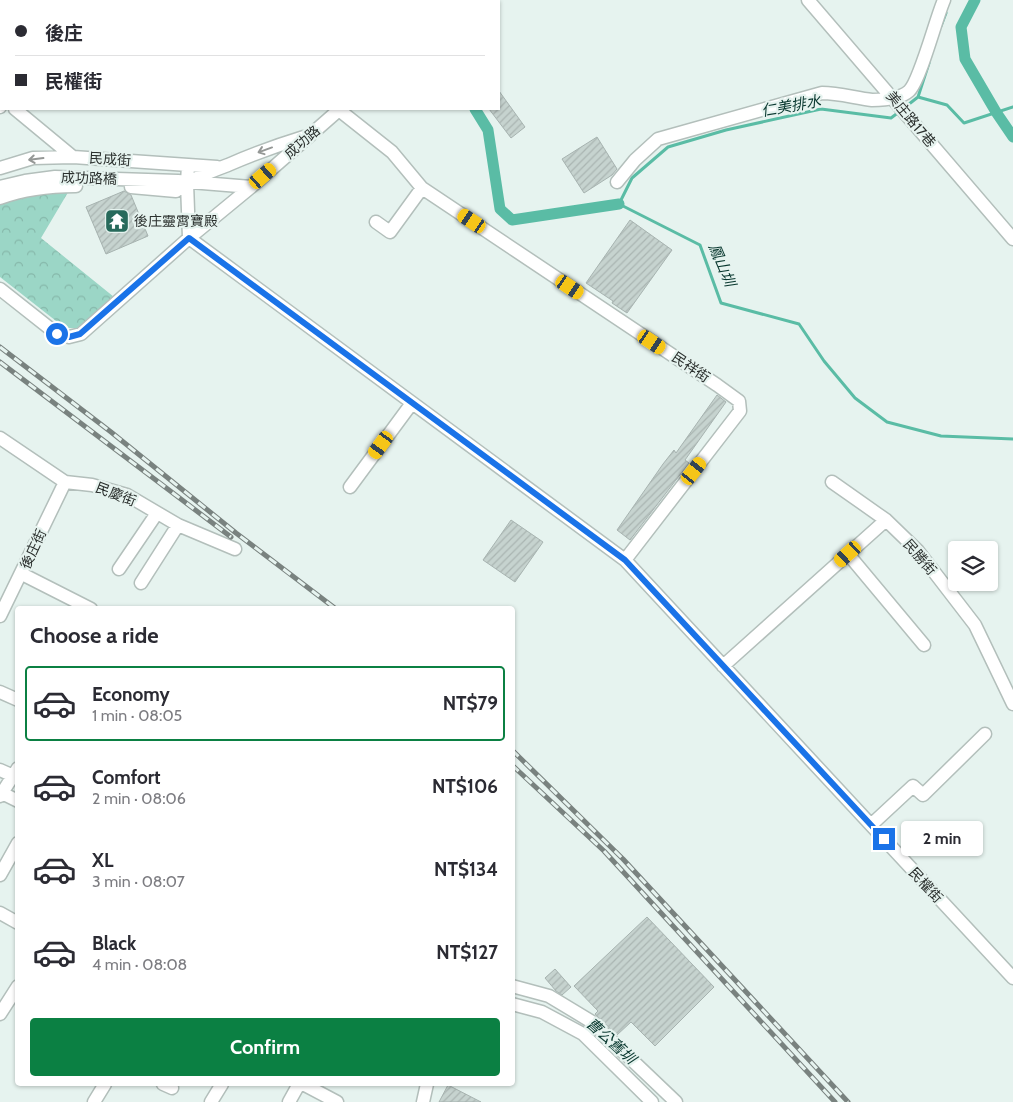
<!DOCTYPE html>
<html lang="en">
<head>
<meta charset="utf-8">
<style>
	:root { --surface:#fff; --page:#f7f7f7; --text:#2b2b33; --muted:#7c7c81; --line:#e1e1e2; --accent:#0b8043 }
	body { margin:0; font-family:Cabin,"Noto Sans TC",sans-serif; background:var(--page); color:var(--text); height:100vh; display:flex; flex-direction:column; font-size:19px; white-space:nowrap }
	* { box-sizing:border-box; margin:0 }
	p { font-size:16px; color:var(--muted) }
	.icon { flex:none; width:28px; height:28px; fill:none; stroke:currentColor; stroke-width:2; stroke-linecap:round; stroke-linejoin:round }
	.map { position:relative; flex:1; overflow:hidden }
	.panel { position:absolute; left:15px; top:606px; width:500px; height:480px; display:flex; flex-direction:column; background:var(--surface); border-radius:5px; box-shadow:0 1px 4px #0004 }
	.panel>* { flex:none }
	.hud { position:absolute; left:0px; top:0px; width:500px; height:110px; box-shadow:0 1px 4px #0004; display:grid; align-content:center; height:110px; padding:0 15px; background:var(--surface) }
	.tools { position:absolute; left:948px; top:541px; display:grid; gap:10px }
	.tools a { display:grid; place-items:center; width:50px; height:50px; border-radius:5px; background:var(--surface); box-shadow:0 1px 4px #0004; font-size:25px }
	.end { position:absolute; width:22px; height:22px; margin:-11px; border:6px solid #1a73e8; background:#fff; box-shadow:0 0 0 2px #fff }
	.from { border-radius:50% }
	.bubble { position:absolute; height:35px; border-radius:5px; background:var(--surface); box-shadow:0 1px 4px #0004; font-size:16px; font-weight:700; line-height:35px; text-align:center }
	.car { position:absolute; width:15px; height:30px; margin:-15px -8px; border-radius:6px; box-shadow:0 0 4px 1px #0007; background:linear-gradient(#f5c518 24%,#345 0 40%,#f5c518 0 76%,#345 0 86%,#f5c518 0) }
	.hud b { display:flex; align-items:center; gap:18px; height:48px; font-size:19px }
	.hud b+b { border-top:1px solid var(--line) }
	.hud i { width:12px; height:12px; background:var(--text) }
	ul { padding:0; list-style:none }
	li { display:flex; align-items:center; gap:15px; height:75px; margin:0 10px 8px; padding:0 5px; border:2px solid transparent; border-radius:5px }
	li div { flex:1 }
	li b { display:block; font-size:19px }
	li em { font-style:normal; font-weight:700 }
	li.selected { border-color:var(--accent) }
	li>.icon { width:45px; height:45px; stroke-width:1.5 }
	h2 { padding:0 15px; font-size:22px; line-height:60px }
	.primary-button { display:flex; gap:10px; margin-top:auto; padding:10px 15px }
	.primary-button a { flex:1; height:58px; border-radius:5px; background:var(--accent); color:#fff; font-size:20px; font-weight:700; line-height:58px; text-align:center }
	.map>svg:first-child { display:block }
</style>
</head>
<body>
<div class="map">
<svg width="1013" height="1102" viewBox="0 0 1013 1102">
	<defs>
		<pattern id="park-crowns" width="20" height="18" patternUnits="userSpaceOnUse" patternTransform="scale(1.25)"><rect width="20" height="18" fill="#9bd6c6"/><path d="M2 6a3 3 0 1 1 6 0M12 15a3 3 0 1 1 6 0" fill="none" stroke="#86b8aa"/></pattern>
		<pattern id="building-hatch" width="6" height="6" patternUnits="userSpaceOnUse" patternTransform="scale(1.25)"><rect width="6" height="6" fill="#c6d3cf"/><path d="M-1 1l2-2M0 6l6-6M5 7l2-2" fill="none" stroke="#aab5b2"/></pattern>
	</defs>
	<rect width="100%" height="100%" fill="#e6f3ef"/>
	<path fill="url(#park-crowns)" d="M70,189l-29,49 73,59 -37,31h-12l-65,-51v-74l12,-4z"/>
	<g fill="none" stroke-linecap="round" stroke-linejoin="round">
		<path stroke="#5abca5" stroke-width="3" d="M941,26l5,-13
			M918,97l29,8 17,18 49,-16
			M904,108l14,-11 11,-34
			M899,112l-8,6 -70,-9 -95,21 -58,17 -36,31 -13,26 81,41 21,58 78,21 25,37 31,37 32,24 54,14 72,3"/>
		<path stroke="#5abca5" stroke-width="11" d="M398,0l1,1
			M975,0l-14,27 4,32 31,53 17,25
			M475,109l13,21 12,79 12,11 107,-16"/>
	</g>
	<path fill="url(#building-hatch)" stroke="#a7b3b0" d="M499,91l26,36 -14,11 -22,-29h10z
		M597,137l20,32 -5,6 -28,18 -22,-34z
		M124,191l7,4 17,41 -42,18 -20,-47z
		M630,220l42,30 -45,63 -15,-10 1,-2 -27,-18z
		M717,395l9,7 -41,58 4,3 -59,77 -13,-10 46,-66 11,-14 2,3z
		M511,520l32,22 -28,40 -32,-22z
		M647,917l67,70 -59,59 -24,-24 -14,13 -22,-21 3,-3 -24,-25z
		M555,969l16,18 -9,8 -6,-4 -11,-13z
		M448,1085l33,17h-42z"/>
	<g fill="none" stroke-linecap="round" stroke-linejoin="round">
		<defs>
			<path id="minor" d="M808,0l205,239
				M471,1l1,-1
				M0,107l1,-2
				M15,109l58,48 144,10
				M339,110l53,42 30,36 295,197 22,16 1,10 -115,149
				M188,165l-1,18 2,55 436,322 388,418
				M0,168l33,-10 40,-1
				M617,182l18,-22 23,-21 164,-46c17,0 33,5 50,7 12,0 28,-1 37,-9 11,-10 27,-73 35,-91
				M0,187l25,-6 30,-4 123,4 73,6 89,-78
				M131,187l45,4c15,-12 33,-19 52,-26 25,-11 50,-20 76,-28
				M0,198c24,-9 50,-12 76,-12
				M376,222l14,10 32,-44
				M0,289l57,45 12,3 12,-3 108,-96 62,-51
				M0,438l65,44 27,3 35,10 51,30 57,24
				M832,482l54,38 32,31 57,74 38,79
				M350,487l62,-84
				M848,554l76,91
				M119,569l38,-56
				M22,574l69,35
				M141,583l37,-58
				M0,616l65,-134
				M723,666l163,-146
				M0,692l18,8
				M0,770l18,8
				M0,792l18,9
				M0,796l18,-28
				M871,825l42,-39 10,9 62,-61
				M0,875l18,-32
				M0,913l18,10
				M512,986l37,10 43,26 84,80
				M512,1004l30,8 41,22 69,68
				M0,1014l18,-28
				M163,1084l9,4
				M303,1084l34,18
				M94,1102l11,-18
				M211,1102l11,-18
				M289,1102l10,-18
				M423,1102l4,-18"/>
		</defs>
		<use href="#minor" stroke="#b3bfbb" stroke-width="15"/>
		<use href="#minor" stroke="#fff" stroke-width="12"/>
		<defs>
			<path id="rail" d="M0,347l111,85 125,101 100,76
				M0,362l231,175
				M512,750l111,109 225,243
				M512,765l92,86 231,251"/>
		</defs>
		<use href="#rail" stroke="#79827f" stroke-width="5"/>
		<use href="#rail" stroke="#e6f3ef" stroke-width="3" stroke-dasharray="9" stroke-linecap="butt"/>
	</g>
	<defs><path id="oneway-shaft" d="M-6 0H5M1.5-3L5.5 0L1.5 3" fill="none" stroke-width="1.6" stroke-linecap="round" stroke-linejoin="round" transform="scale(1.25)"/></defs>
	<g stroke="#959896">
		<use href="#oneway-shaft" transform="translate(265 150) rotate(160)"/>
		<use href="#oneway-shaft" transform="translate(36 159) rotate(173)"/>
	</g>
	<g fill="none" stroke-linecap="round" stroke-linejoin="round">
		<path stroke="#1a73e8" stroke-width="6" d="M57,334l12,3 11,-3 109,-96 436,322 259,279"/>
	</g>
	<defs>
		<symbol id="temple-square" viewBox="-11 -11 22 22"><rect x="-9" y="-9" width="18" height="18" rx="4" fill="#276a5b" stroke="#e6f3ef"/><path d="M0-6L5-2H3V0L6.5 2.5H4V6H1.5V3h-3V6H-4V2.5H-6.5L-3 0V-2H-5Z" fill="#fff"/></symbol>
	</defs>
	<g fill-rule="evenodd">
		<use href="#temple-square" x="103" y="207" width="28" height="28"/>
	</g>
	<g text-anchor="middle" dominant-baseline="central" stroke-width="4.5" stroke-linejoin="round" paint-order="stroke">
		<g font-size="14" fill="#2b302e" stroke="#e6f3ef">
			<text transform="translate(911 119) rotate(50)">美庄路17巷</text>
			<text transform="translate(302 142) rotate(-41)">成功路</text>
			<text transform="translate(110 159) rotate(4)">民成街</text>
			<text transform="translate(89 178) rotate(2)">成功路橋</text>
			<text transform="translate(691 367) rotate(34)">民祥街</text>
			<text transform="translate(116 494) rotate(21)">民慶街</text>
			<text transform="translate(33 549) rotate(-65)">後庄街</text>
			<text transform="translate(920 557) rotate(49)">民勝街</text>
			<text transform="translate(926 885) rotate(47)">民權街</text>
		</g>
		<g font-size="14" fill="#2b302e" stroke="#e6f3ef" text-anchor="start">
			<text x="134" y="221">後庄靈霄寶殿</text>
		</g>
		<g font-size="15" font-style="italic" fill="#09382f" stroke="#e6f3ef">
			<text transform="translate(791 106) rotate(-10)">仁美排水</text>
			<text transform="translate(722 265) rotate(67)">鳳山圳</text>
			<text transform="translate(611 1041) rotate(42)">曹公舊圳</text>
		</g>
	</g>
</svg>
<div class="tools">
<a><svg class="icon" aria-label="layers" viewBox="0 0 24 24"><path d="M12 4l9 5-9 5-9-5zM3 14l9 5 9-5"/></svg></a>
</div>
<i class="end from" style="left:57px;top:334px"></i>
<i class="end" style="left:884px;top:839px"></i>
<div class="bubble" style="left:901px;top:821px;width:82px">2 min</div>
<i class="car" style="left:263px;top:176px;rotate:49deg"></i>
<i class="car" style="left:472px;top:221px;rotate:304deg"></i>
<i class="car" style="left:570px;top:287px;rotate:124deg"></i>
<i class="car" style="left:652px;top:342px;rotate:124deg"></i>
<i class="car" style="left:381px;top:445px;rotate:216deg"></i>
<i class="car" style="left:694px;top:471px;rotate:38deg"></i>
<i class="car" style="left:848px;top:554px;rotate:228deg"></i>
<div class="hud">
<b><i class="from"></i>後庄</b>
<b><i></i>民權街</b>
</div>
<section class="panel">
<h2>Choose a ride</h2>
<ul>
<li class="selected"><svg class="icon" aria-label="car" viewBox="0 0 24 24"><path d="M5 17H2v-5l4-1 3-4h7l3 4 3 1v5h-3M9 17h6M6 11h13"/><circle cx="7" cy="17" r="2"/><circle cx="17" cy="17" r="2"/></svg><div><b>Economy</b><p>1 min · 08:05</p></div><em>NT$79</em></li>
<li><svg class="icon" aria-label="car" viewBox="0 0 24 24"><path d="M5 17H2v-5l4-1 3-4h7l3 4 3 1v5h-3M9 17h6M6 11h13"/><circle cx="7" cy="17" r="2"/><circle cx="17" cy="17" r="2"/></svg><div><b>Comfort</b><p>2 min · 08:06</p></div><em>NT$106</em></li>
<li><svg class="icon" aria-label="car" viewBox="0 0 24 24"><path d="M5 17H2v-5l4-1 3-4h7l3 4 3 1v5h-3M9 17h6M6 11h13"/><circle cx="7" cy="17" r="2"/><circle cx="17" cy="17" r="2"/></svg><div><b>XL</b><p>3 min · 08:07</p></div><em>NT$134</em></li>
<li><svg class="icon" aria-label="car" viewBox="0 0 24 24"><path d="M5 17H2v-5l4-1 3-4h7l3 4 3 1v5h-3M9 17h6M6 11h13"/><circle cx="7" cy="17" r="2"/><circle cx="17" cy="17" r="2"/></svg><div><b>Black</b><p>4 min · 08:08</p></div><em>NT$127</em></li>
</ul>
<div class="primary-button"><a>Confirm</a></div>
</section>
</div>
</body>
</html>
